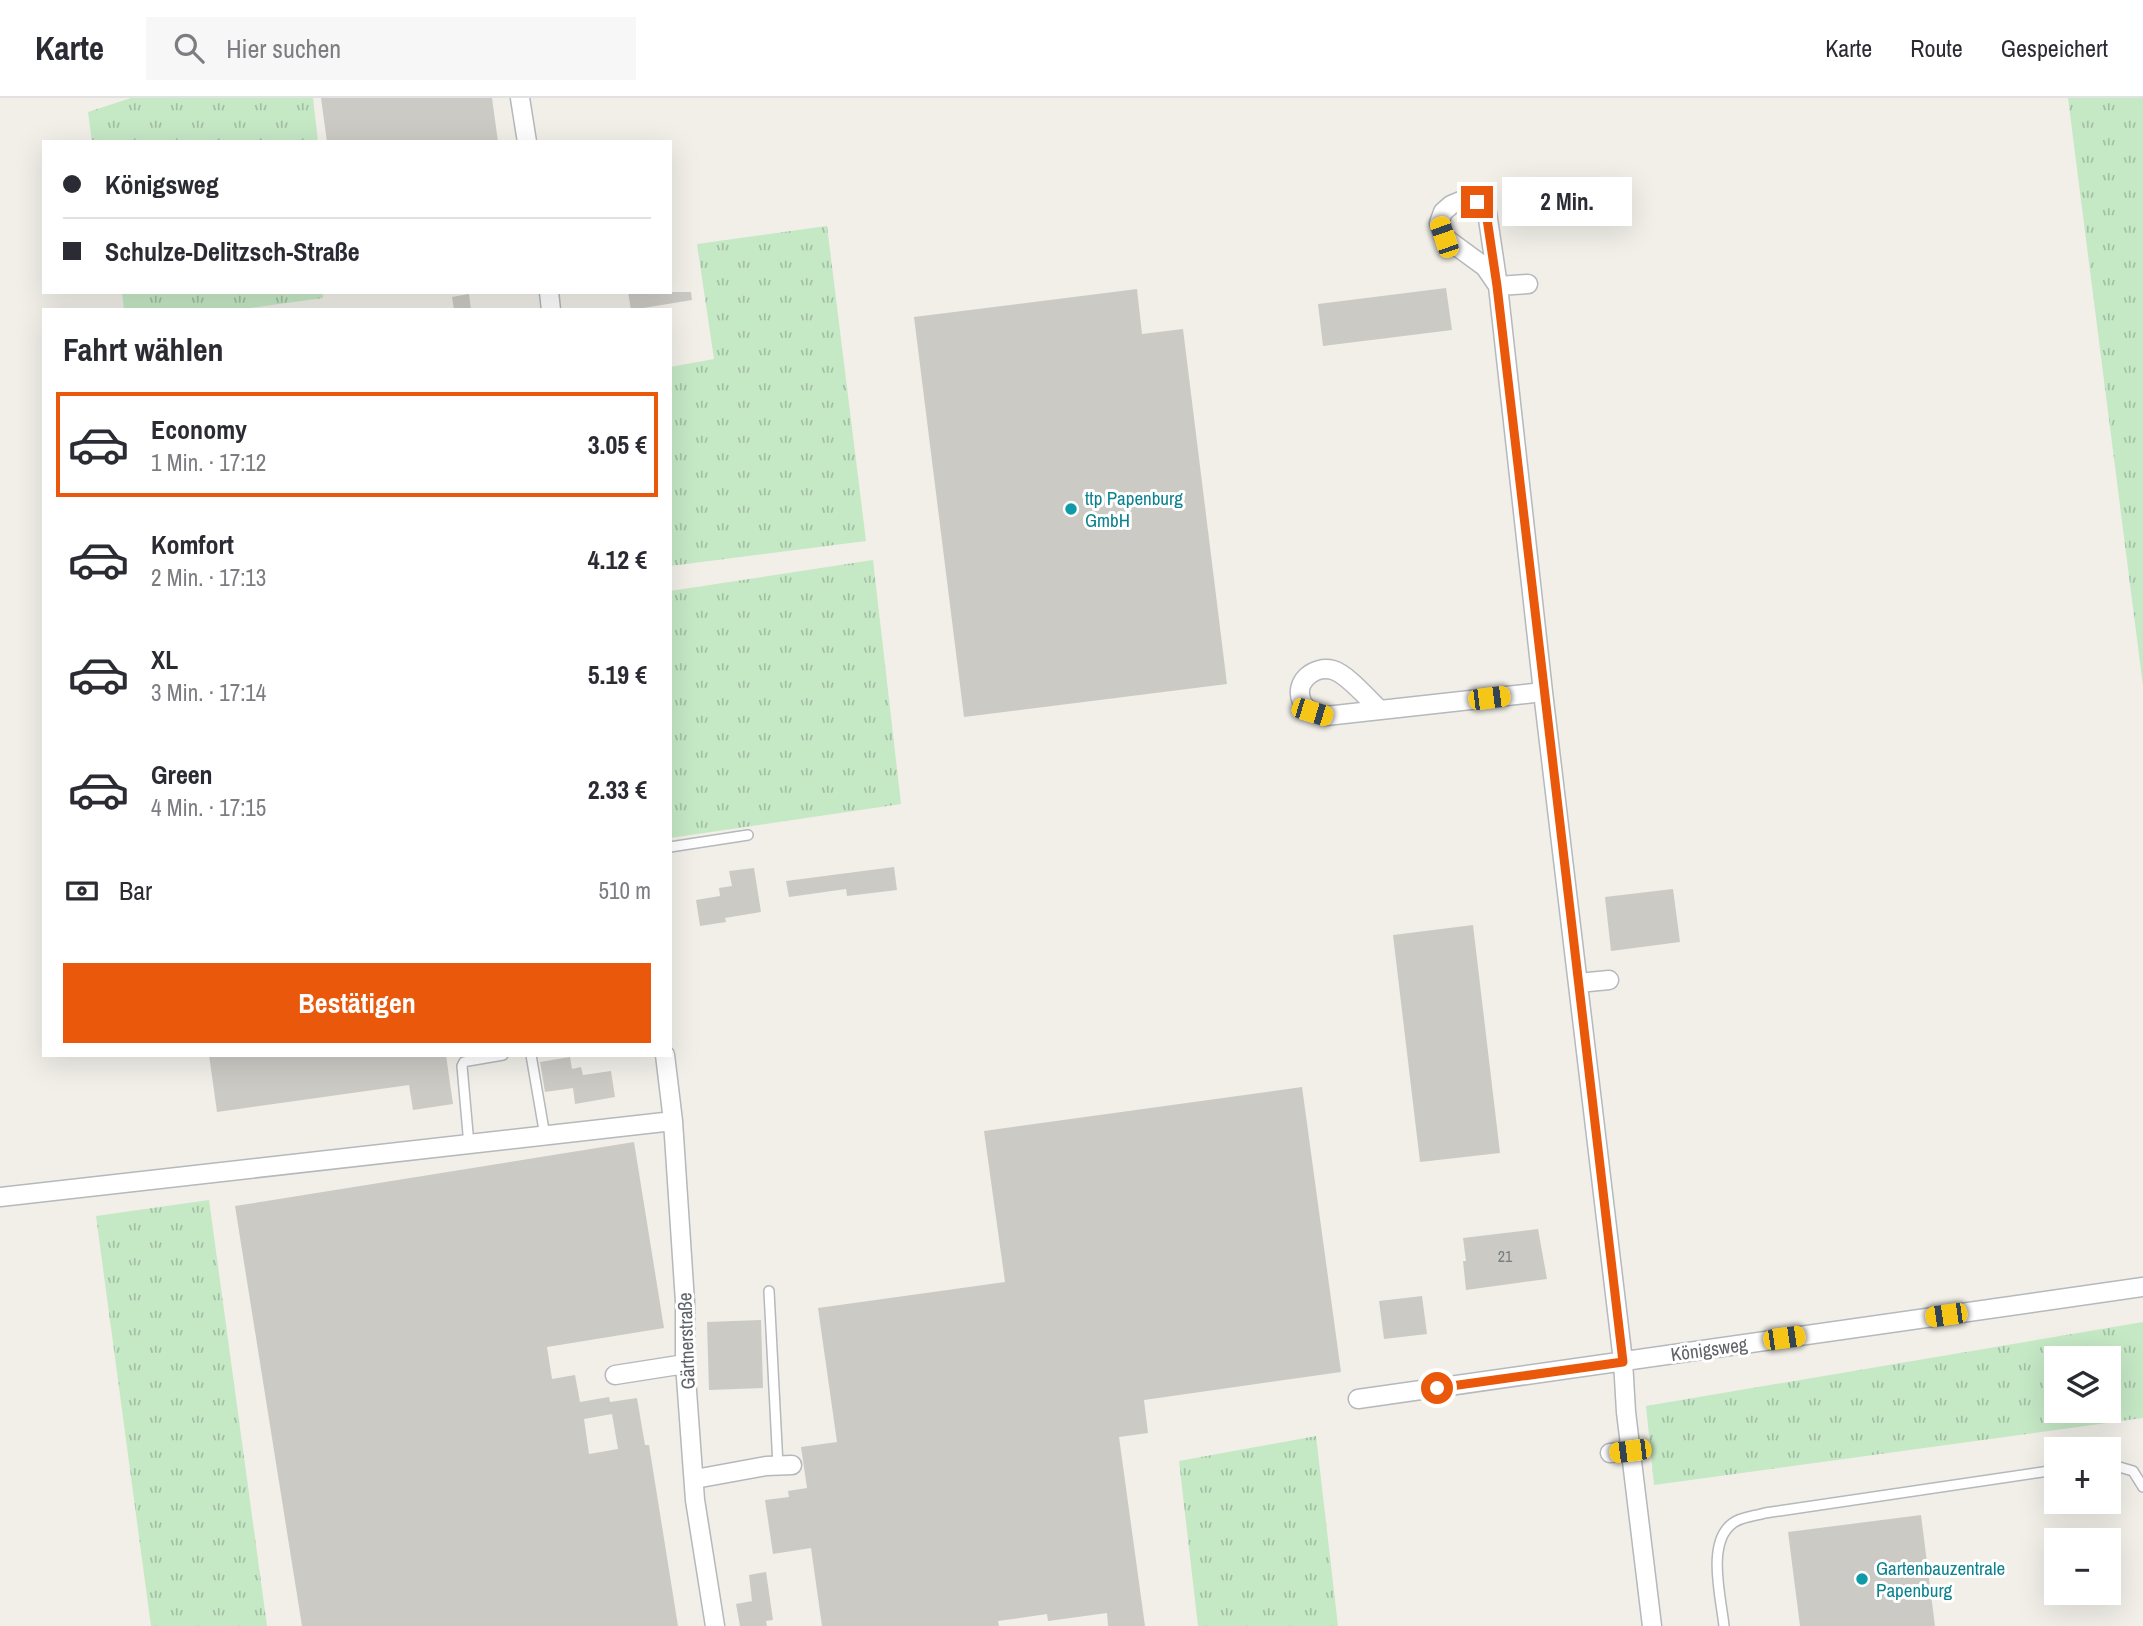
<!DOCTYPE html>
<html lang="de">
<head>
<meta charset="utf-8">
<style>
	:root { --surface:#fff; --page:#f7f7f7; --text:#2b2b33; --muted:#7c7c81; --line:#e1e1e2; --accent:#ea580c }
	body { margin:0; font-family:"Archivo Narrow",sans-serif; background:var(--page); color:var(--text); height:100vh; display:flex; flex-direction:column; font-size:26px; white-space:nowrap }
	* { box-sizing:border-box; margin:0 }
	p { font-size:23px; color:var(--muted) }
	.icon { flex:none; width:38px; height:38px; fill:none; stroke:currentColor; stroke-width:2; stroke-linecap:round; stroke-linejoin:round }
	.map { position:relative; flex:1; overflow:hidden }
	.sheet { position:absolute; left:42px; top:210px; width:630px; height:749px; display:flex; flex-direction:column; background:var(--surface); border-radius:0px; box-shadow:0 7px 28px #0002 }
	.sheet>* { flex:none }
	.top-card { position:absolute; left:42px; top:42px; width:630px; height:154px; border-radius:0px; box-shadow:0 7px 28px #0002; display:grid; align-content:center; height:154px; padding:0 21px; background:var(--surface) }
	.buttons { position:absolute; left:2044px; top:1248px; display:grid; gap:14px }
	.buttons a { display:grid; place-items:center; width:77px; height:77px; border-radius:0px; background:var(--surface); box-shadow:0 7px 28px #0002; font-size:35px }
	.end { position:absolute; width:32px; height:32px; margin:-16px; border:9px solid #ea580c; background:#fff; box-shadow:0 0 0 4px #fff }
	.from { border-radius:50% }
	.bubble { position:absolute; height:49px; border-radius:0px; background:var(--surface); box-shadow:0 7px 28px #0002; font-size:23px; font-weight:800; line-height:49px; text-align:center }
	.car { position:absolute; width:21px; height:42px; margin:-21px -10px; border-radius:9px; box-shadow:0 0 5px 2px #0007; background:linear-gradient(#f5c518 24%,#345 0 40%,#f5c518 0 76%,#345 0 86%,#f5c518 0) }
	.top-card b { display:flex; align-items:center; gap:24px; height:66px; font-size:26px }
	.top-card b+b { border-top:2px solid var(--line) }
	.top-card i { width:18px; height:18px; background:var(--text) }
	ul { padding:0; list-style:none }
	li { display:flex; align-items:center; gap:21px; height:105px; margin:0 14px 10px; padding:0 7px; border:4px solid transparent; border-radius:0px }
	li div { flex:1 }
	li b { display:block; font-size:26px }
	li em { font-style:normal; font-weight:800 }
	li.active { border-color:var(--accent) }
	li>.icon { width:63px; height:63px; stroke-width:1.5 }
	h2 { padding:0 21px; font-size:32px; line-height:84px }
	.pay { display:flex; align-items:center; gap:18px; height:77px; padding:0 21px; font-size:26px }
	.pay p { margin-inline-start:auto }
	.cta { display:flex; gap:14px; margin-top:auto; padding:14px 21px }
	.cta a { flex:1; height:80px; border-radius:0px; background:var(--accent); color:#fff; font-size:28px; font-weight:800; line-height:80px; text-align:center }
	header { display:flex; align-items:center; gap:42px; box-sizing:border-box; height:98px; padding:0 35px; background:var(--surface); border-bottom:2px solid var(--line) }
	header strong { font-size:33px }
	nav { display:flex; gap:38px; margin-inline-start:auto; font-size:24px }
	.search { width:490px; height:63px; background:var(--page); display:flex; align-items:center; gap:18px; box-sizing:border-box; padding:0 24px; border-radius:0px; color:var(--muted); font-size:26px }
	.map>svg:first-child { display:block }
</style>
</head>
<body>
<header>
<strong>Karte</strong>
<div class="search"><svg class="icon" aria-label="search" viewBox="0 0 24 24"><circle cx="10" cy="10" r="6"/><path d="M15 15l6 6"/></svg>Hier suchen</div>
<nav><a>Karte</a><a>Route</a><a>Gespeichert</a></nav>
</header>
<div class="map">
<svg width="2143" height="1528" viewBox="0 0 2143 1528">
	<defs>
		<pattern id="grass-tufts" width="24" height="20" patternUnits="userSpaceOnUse" patternTransform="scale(1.75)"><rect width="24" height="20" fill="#c5e8c5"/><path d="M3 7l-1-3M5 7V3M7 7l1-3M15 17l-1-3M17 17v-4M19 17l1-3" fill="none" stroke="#a3c0a4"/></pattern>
	</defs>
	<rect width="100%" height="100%" fill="#f1efe8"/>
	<path fill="url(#grass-tufts)" fill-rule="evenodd" d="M131,0h182l5,44h-226l-4,-30z
		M2068,0h75v588z
		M827,128l39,315 -196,25v-199l44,-8 -17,-115z
		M122,194h200l1,6 -88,12h-111z
		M873,462l28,244 -231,34v-247z
		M209,1102l58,426h-116l-55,-410z
		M2143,1224v96l-489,67 -8,-79zM2056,1260h53v52h-53z
		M1316,1338l22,190h-140l-19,-165z"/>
	<path fill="#cccac5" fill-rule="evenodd" d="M321,0h171l6,44h-171z
		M1446,190l6,42 -129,16 -5,-42z
		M1137,191l5,45 41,-5 44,355 -263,33 -50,-400z
		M628,194h63l1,8 -61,10z
		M469,196l2,16h-17l-2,-13z
		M894,769l3,23 -50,6 -1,-7 -57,8 -3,-16z
		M754,770l7,44 -36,6 1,4 -26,4 -4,-26 24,-4 -1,-8 13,-2 -3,-15z
		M1673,791l7,53 -69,9 -6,-54z
		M1473,827l27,228 -80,9 -27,-227z
		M209,957h237l7,49 -40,6 -4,-25 -192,27z
		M570,959l2,12 9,-2 2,8 28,-4 4,26 -40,7 -2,-16 -28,4 -5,-30z
		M1302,989l39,285 -197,28 4,33 -29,4 26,189h-37l-1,-13 -59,8 -1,-7 -49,7 1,5h-177l-11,-78 -38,6 -8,-54 24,-3 -1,-6 19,-3 -6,-41 36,-5 -19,-134 187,-26 -21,-151z
		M634,1044l30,186 -117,19 5,32 23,-4 5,27 29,-5 1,5 27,-4 8,47h4l29,181h-376l-67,-420zM612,1316l6,35 -29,5 -5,-35z
		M1538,1131l9,50 -81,11 -3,-29h3l-3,-23z
		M1422,1198l5,38 -43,5 -5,-38z
		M761,1222l2,68 -54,2 -2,-68z
		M1921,1417l14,111h-135l-12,-94z
		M766,1474l7,48 -7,1 1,5h-27l-4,-22 16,-3 -3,-26z"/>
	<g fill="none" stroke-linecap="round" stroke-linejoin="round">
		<defs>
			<path id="service" d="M670,749l78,-12
				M531,957l14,81
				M469,1047l-7,-79 2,-4 4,-1 35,-6
				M769,1193l9,175
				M2109,1366l24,7 10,16
				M1724,1528c-3,-29 -18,-84 9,-103 8,-6 22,-7 32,-10l291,-43"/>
			<path id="minor" d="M520,0l7,44
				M1528,186l-30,2 -13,-19 -41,-30 -5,-14 4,-11 8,-7 12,-5 14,2 10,10 11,74 45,406 80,669 3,51 26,214
				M549,194l2,18
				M1380,612c-12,-11 -33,-36 -47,-40 -19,-5 -40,12 -31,32 4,9 16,12 24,14l217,-24
				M1578,885l31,-3
				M665,957l8,66 12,181v62l10,136 20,126
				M0,1099l673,-76
				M615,1277l70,-11
				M1358,1301l785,-112
				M1610,1355l20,-2
				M695,1381l71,-13 26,-1"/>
		</defs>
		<use href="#service" stroke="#b5b8bc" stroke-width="12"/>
		<use href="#minor" stroke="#b5b8bc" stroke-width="21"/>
		<use href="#service" stroke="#fff" stroke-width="9"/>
		<use href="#minor" stroke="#fff" stroke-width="18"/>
	</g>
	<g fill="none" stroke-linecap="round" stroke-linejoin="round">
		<path stroke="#ea580c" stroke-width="9" d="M1437,1290l186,-26 -126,-1076 -11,-74 -9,-10"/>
	</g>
	<g fill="#0f9aa8" stroke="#fff" stroke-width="2.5">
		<circle cx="1071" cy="411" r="7"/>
		<circle cx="1862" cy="1481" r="7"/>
	</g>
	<g text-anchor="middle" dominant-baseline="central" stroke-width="6" stroke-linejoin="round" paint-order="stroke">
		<g font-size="16" fill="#7a7d7f">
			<text x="1505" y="1158">21</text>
		</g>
		<g font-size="19" fill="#0d838f" stroke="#fff" text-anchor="start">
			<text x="1085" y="400">ttp Papenburg<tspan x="1085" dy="22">GmbH</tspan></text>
			<text x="1876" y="1470">Gartenbauzentrale<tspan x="1876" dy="22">Papenburg</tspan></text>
		</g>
		<g font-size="19" fill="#5f6368" stroke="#fff">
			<text transform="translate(686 1243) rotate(-92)">Gärtnerstraße</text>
			<text transform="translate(1709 1251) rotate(-8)">Königsweg</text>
		</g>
	</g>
</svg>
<div class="buttons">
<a><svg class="icon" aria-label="layers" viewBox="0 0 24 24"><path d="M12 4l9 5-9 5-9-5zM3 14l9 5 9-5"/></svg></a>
<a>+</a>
<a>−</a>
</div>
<i class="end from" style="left:1437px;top:1290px"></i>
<i class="end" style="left:1477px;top:104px"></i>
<div class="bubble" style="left:1502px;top:79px;width:130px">2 Min.</div>
<i class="car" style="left:1444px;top:139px;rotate:341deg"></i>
<i class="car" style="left:1489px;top:600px;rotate:83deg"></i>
<i class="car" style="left:1312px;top:614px;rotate:107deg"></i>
<i class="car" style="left:1946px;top:1217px;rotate:262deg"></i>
<i class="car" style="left:1784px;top:1240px;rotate:82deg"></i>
<i class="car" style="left:1630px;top:1353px;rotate:263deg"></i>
<div class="top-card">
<b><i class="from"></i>Königsweg</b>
<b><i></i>Schulze-Delitzsch-Straße</b>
</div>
<section class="sheet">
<h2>Fahrt wählen</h2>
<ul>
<li class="active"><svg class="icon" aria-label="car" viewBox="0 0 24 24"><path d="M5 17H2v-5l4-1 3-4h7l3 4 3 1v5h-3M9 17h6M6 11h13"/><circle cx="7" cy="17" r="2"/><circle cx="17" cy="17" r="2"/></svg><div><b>Economy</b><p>1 Min. · 17:12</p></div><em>3.05 €</em></li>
<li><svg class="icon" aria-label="car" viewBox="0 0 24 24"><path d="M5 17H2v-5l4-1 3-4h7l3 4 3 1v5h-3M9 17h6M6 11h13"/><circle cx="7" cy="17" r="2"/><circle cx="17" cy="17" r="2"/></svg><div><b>Komfort</b><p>2 Min. · 17:13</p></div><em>4.12 €</em></li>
<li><svg class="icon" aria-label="car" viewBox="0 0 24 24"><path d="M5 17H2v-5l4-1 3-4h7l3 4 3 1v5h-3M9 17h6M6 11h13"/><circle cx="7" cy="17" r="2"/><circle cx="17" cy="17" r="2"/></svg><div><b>XL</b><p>3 Min. · 17:14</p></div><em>5.19 €</em></li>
<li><svg class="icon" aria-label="car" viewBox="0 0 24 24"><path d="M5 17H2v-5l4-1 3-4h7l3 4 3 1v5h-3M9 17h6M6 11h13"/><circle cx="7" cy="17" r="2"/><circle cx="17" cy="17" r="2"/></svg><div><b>Green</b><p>4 Min. · 17:15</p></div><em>2.33 €</em></li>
</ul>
<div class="pay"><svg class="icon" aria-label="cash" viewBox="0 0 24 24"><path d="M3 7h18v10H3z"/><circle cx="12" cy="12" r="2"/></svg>Bar<p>510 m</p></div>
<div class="cta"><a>Bestätigen</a></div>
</section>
</div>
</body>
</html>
